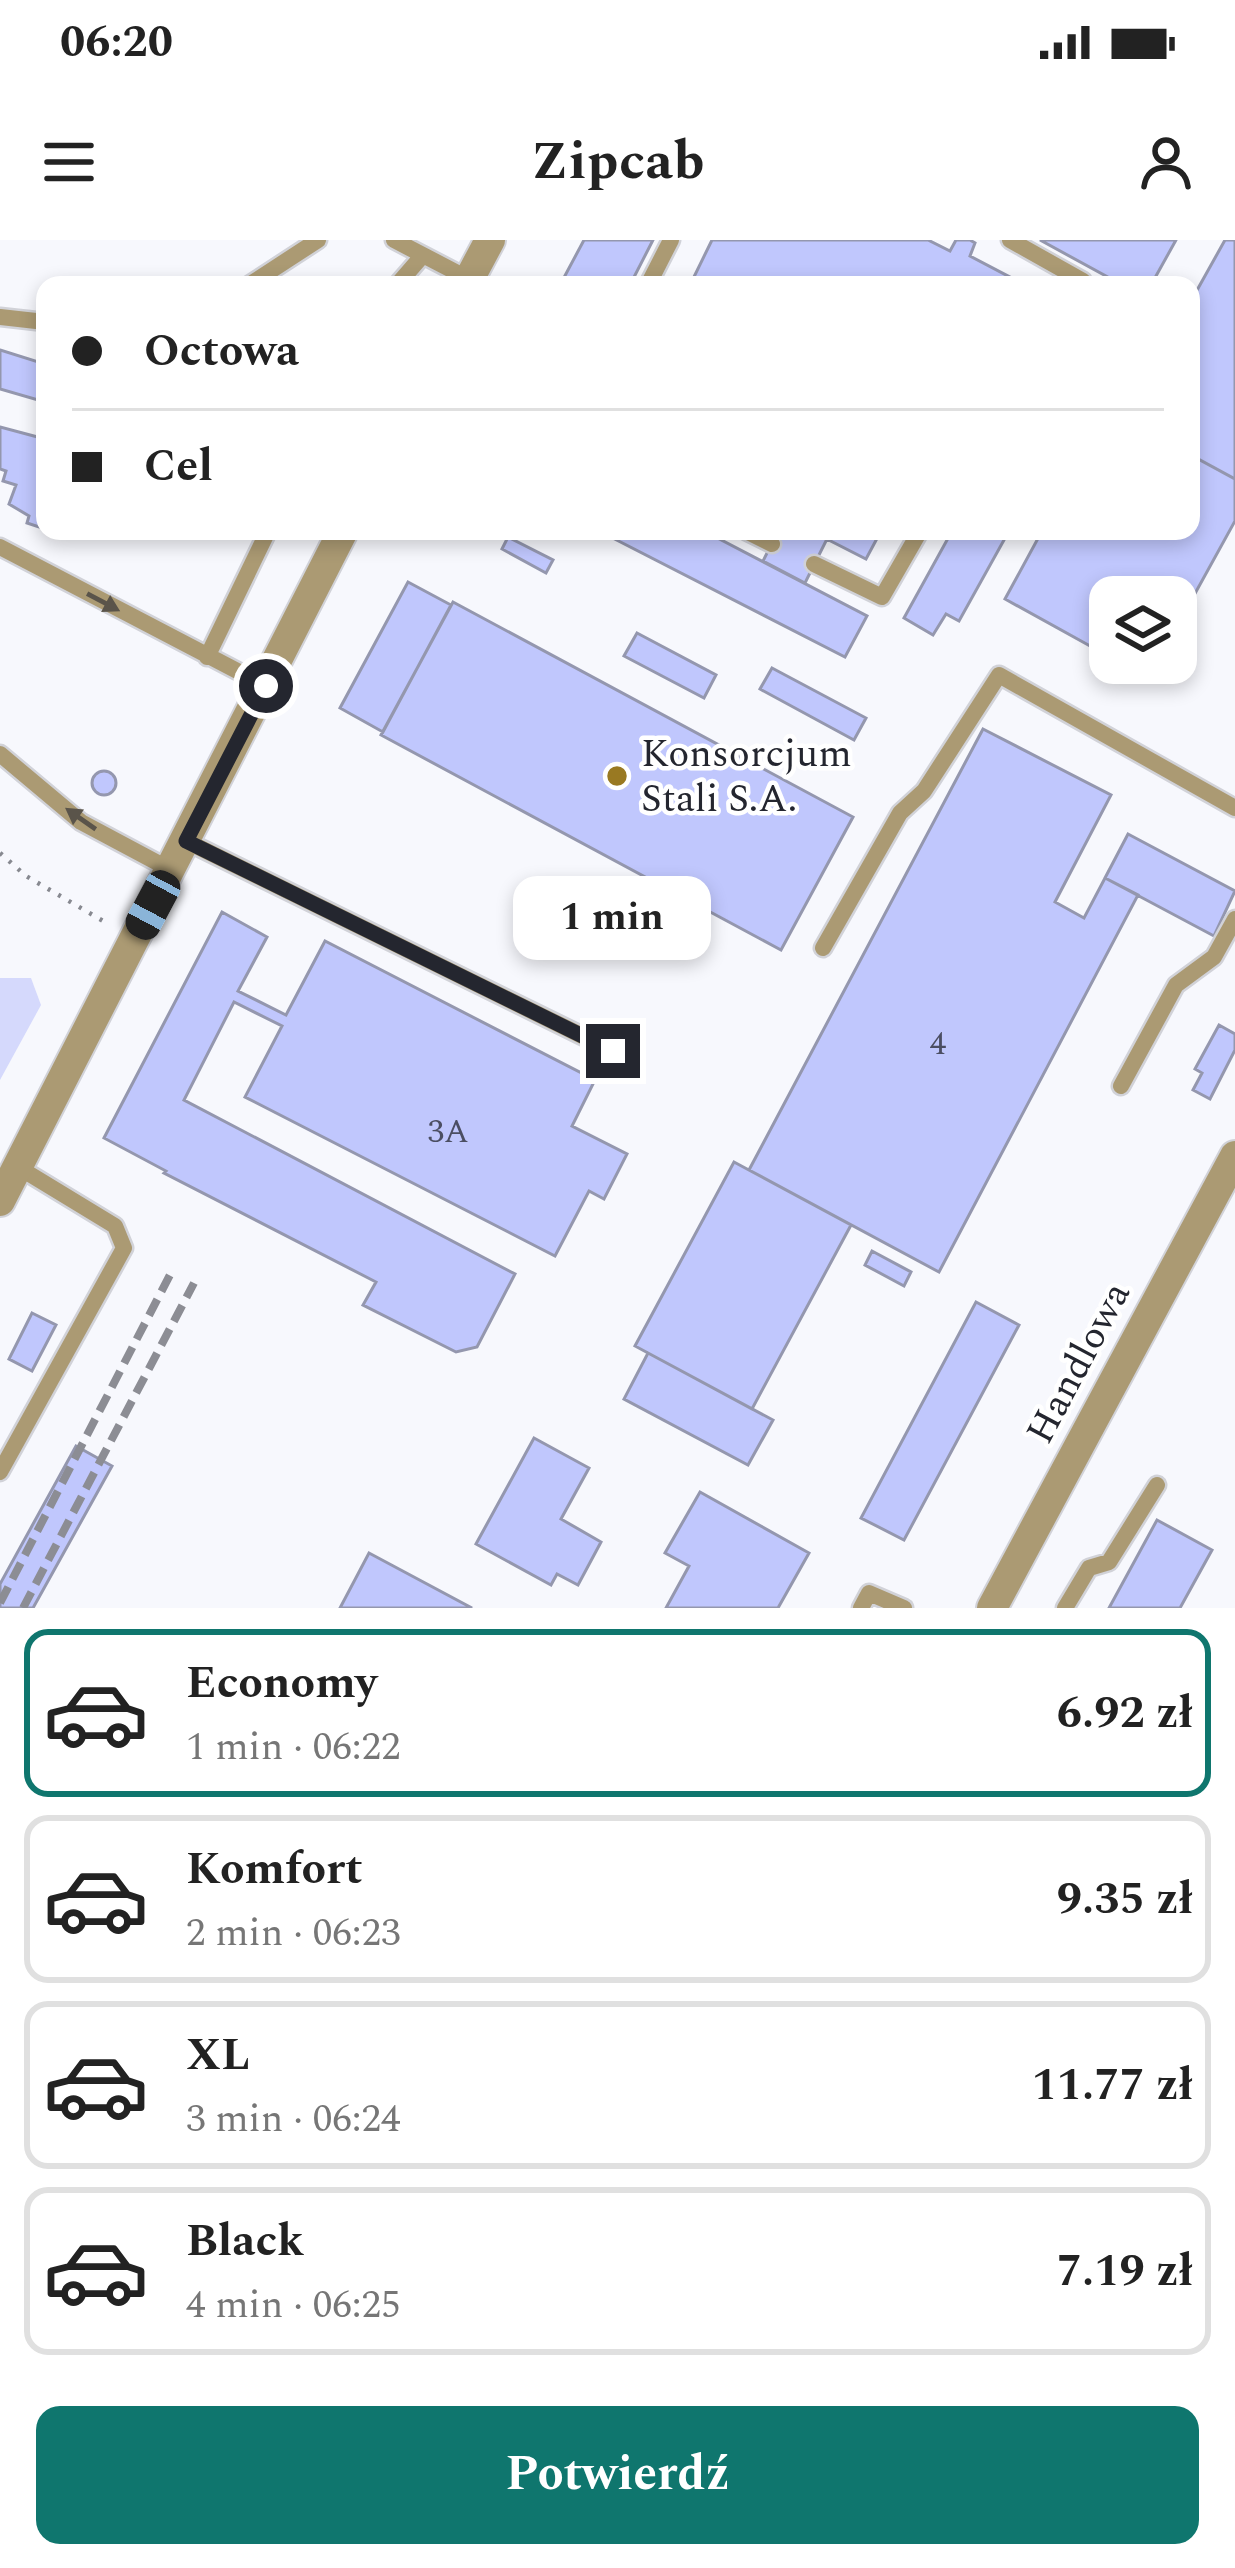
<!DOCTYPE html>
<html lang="pl">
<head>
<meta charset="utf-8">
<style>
	:root { --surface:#fff; --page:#f2f2f2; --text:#222; --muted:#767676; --line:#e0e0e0; --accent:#0f766e }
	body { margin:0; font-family:Spectral,serif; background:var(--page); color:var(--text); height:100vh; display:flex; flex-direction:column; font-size:45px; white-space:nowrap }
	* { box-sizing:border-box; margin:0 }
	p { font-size:39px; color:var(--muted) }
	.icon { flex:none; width:66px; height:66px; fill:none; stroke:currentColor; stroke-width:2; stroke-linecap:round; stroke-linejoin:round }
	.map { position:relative; height:1368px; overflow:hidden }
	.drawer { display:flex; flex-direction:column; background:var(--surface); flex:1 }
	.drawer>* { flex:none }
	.banner { position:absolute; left:36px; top:36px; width:1164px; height:264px; border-radius:24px; box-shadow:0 6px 18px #0003; display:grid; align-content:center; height:264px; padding:0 36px; background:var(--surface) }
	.fabs { position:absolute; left:1089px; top:336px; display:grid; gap:24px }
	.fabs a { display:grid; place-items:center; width:108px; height:108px; border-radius:24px; background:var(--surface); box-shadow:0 6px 18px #0003; font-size:60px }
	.end { position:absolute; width:54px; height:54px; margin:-27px; border:15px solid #24262f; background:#fff; box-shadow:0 0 0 6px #fff }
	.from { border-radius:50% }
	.bubble { position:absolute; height:84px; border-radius:24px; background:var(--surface); box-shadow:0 6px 18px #0003; font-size:39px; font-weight:700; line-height:84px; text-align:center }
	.car { position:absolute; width:36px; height:72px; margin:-36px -18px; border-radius:15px; box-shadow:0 0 9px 3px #0007; background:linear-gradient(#222 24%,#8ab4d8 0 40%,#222 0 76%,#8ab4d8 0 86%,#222 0) }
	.banner b { display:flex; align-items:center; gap:42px; height:114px; font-size:45px }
	.banner b+b { border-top:3px solid var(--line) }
	.banner i { width:30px; height:30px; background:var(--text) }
	ul { padding:21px 0 0; list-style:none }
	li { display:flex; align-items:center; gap:36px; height:168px; margin:0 24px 18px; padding:0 12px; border:6px solid var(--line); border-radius:24px }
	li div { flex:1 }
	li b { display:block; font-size:45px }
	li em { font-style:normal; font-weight:700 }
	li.active { border-color:var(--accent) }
	li>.icon { width:108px; height:108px; stroke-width:1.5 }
	.action { display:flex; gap:24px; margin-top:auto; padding:24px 36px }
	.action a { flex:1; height:138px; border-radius:24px; background:var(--accent); color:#fff; font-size:48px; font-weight:700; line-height:138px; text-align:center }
	.status { display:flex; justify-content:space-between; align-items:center; height:84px; padding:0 60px; background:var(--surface); direction:ltr }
	.status svg { height:33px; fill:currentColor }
	header { display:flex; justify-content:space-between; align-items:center; height:156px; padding:0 36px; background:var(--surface); font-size:54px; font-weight:700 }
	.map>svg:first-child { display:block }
</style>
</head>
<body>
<div class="status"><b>06:20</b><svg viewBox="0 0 49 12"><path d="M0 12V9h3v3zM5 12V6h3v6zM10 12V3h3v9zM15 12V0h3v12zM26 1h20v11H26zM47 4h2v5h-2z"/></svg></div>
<header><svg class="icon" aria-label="menu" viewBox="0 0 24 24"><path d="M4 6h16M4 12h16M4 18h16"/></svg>Zipcab<svg class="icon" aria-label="person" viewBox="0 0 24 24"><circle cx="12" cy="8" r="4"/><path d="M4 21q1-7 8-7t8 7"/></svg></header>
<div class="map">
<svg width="1235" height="1368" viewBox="0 0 1235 1368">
	<rect width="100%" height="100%" fill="#f7f8fd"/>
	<path fill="#d5d9fc" d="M0,738h31l10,27 -41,75z"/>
	<path fill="#c0c7fd" stroke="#9497ae" stroke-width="3" d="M584,0h69l-23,45h-70z
		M928,0l22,11 6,-11h14l5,3 -5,13 55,29h-335l22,-45z
		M1040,0h136l-25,45h-39l3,-4z
		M1225,0h10v239l-44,-24v-154z
		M0,110l45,14v38l-45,-13z
		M0,187l45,12v90l-18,-6 2,-7 -20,-12 7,-19 -13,-4 3,-10 -6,-2z
		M1191,215l44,24v42l-59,107v-31h-66v60l-105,-58 37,-68h149z
		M599,291h105l163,85 -22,41z
		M778,291h33l16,8 -22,44 -42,-22z
		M811,291h70l-15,28z
		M952,291h57l-50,90 -13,-7 -13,21 -29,-17z
		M508,297l45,23 -7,13 -44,-24z
		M408,342l43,23 -68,127 -43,-24z
		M453,362l400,215 -72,133 -400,-215z
		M637,393l79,42 -12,23 -80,-42z
		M772,428l94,50 -12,22 -94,-51z
		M983,489l128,66 -56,107 29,16 21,-40 33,17 -199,377 -190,-102z
		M92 543a12 12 0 1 1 24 0a12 12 0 1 1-24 0Z
		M1128,594l107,57 -21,45 -109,-58z
		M222,672l45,25 -29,54 48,24 39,-74 270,139 -23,46 55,28 -23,45 -15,-8 -34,65 -310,-159 37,-71 -48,-24 -50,98 331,174 -38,73 -21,5 -93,-47 13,-23 -212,-109 2,-2 -62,-33z
		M1219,785l16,9v16l-25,49 -17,-9 9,-17 -7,-4z
		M734,922l117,63 -99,184 -117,-63z
		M872,1011l39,21 -7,14 -39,-21z
		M976,1062l43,23 -115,215 -43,-22z
		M32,1073l24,12 -24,46 -23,-12z
		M648,1113l125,67 -25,45 -124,-66z
		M534,1198l55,30 -28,51 40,23 -23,43 -21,-11 -6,11 -75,-41z
		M76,1206l36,20 -79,142h-33v-24z
		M700,1252l109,61 -31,55h-112l23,-42 -24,-13z
		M1157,1280l55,30 -32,58h-71z
		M369,1313l103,55h-132z"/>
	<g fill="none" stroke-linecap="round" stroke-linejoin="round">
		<defs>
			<path id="service" d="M394,0l75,39
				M1010,0l73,41 -2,4
				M249,45l69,-45
				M397,45l26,-30
				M648,45l23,-45
				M0,77l45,5
				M746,291l26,13
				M0,307l266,139
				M814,324l68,33 38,-66
				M207,417l61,-126
				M0,514l81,68 90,48
				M186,601l427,210
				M823,708l77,-135 24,-22 75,-116 236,133
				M1121,846l55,-101 38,-28 21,-38
				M0,1232l124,-224 -9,-22 -97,-59
				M861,1368l8,-15 35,15
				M1065,1368l24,-40 20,-6 48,-77"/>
			<path id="minor" d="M992,1368l243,-452"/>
			<path id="tertiary" d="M466,45l24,-45
				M0,961l343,-670"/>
		</defs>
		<use href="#service" stroke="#d1d2d8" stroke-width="21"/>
		<use href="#minor" stroke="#d1d2d8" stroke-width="34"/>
		<use href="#tertiary" stroke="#d1d2d8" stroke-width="34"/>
		<path stroke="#878990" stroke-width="4.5" stroke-dasharray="3 9" stroke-linecap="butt" d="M0,613l26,23 84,49"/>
		<use href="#service" stroke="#ab9a73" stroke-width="16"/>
		<use href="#minor" stroke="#ab9a73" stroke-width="30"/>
		<use href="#tertiary" stroke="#ab9a73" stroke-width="30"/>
		<path stroke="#8c8d94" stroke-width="8" stroke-dasharray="18 9" stroke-linecap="butt" d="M0,1363l173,-334
			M23,1368l171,-325"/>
	</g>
	<defs><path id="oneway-solid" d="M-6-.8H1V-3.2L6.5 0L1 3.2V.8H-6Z" transform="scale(3)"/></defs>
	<g fill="#5a544a">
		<use href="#oneway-solid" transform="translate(103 362) rotate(28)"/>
		<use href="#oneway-solid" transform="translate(81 579) rotate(-145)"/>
	</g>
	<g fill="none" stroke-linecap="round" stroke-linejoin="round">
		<path stroke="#24262f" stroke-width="15" d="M266,446l-80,155 427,210"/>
	</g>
	<circle fill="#997922" stroke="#fff" stroke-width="4.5" cx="617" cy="536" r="12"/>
	<g text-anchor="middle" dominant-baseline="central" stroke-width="9" stroke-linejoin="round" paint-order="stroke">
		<g font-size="33" fill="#4b4e62">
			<text x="938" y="804">4</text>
			<text x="448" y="892">3A</text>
		</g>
		<g font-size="39" fill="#24262f" stroke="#fff" text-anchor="start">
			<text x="641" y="514">Konsorcjum<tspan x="641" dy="45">Stali S.A.</tspan></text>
		</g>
		<g font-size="39" fill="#24262f" stroke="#fff">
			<text transform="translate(1079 1123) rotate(-62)">Handlowa</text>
		</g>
	</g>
</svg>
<div class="fabs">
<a><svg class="icon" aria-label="layers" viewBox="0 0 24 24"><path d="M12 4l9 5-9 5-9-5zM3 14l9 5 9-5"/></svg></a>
</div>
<i class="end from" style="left:266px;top:446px"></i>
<i class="end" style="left:613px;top:811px"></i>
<div class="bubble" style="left:513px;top:636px;width:198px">1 min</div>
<i class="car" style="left:153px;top:665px;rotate:208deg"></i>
<div class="banner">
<b><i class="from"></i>Octowa</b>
<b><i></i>Cel</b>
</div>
</div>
<section class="drawer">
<ul>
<li class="active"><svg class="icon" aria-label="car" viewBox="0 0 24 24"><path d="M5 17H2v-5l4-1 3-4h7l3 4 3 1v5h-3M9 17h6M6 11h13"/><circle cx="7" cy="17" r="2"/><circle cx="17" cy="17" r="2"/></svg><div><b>Economy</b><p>1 min · 06:22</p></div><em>6.92 zł</em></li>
<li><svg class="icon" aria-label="car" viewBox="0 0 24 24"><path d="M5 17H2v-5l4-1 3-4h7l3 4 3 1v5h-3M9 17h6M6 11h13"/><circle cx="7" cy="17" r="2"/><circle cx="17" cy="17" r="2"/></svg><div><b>Komfort</b><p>2 min · 06:23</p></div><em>9.35 zł</em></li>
<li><svg class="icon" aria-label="car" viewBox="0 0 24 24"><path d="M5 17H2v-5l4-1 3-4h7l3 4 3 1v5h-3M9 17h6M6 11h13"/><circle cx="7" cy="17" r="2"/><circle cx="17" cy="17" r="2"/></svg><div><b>XL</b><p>3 min · 06:24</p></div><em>11.77 zł</em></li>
<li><svg class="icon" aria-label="car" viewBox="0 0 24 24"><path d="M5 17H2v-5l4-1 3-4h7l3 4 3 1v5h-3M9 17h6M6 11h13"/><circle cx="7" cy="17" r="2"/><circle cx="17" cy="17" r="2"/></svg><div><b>Black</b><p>4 min · 06:25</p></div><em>7.19 zł</em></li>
</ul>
<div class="action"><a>Potwierdź</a></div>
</section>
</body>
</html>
